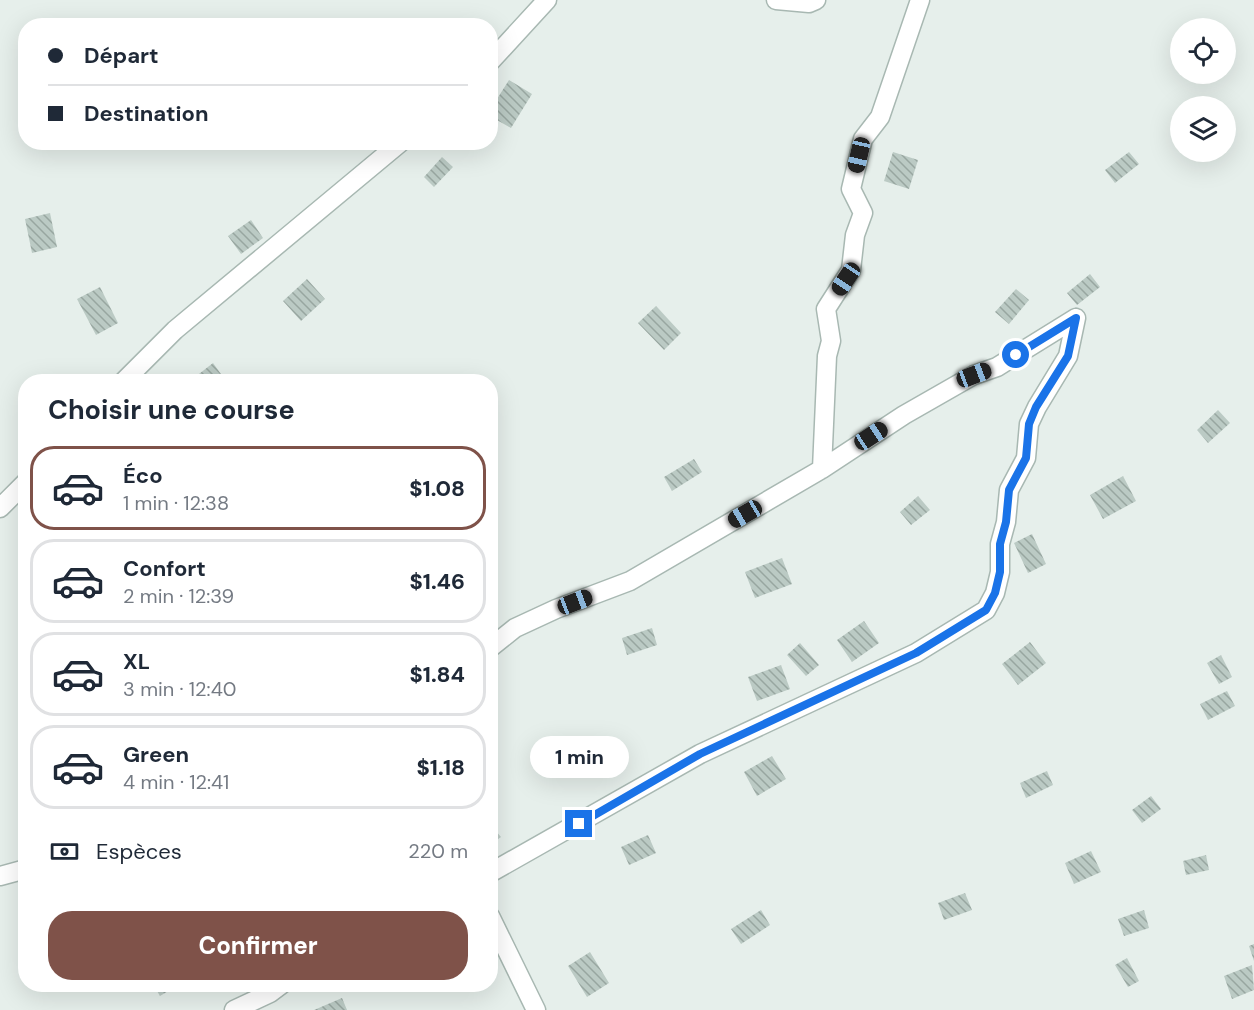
<!DOCTYPE html>
<html lang="fr">
<head>
<meta charset="utf-8">
<style>
	:root { --surface:#fff; --page:#f6f6f7; --text:#1f2937; --muted:#747a83; --line:#e0e1e3; --accent:#7f5249 }
	body { margin:0; font-family:"DM Sans",sans-serif; background:var(--page); color:var(--text); height:100vh; display:flex; flex-direction:column; font-size:22px; white-space:nowrap }
	* { box-sizing:border-box; margin:0 }
	p { font-size:20px; color:var(--muted) }
	.icon { flex:none; width:33px; height:33px; fill:none; stroke:currentColor; stroke-width:2; stroke-linecap:round; stroke-linejoin:round }
	.map { position:relative; flex:1; overflow:hidden }
	.side { position:absolute; left:18px; top:374px; width:480px; height:618px; display:flex; flex-direction:column; background:var(--surface); border-radius:24px; box-shadow:0 6px 24px #0002 }
	.side>* { flex:none }
	.hud { position:absolute; left:18px; top:18px; width:480px; height:132px; border-radius:24px; box-shadow:0 6px 24px #0002; display:grid; align-content:center; height:132px; padding:0 30px; background:var(--surface) }
	.controls { position:absolute; left:1170px; top:18px; display:grid; gap:12px }
	.controls a { display:grid; place-items:center; width:66px; height:66px; border-radius:50%; background:var(--surface); box-shadow:0 6px 24px #0002; font-size:30px }
	.end { position:absolute; width:27px; height:27px; margin:-14px; border:8px solid #1a73e8; background:#fff; box-shadow:0 0 0 3px #fff }
	.from { border-radius:50% }
	.bubble { position:absolute; height:42px; border-radius:21px; background:var(--surface); box-shadow:0 6px 24px #0002; font-size:20px; font-weight:800; line-height:42px; text-align:center }
	.car { position:absolute; width:18px; height:36px; margin:-18px -9px; border-radius:8px; box-shadow:0 0 4px 2px #0007; background:linear-gradient(#222 24%,#8ab4d8 0 40%,#222 0 76%,#8ab4d8 0 86%,#222 0) }
	.hud b { display:flex; align-items:center; gap:21px; height:57px; font-size:22px }
	.hud b+b { border-top:2px solid var(--line) }
	.hud i { width:15px; height:15px; background:var(--text) }
	ul { padding:0; list-style:none }
	li { display:flex; align-items:center; gap:18px; height:84px; margin:0 12px 9px; padding:0 18px; border:3px solid var(--line); border-radius:24px }
	li div { flex:1 }
	li b { display:block; font-size:22px }
	li em { font-style:normal; font-weight:800 }
	li.active { border-color:var(--accent) }
	li>.icon { width:54px; height:54px; stroke-width:1.5 }
	h2 { padding:0 30px; font-size:27px; line-height:72px }
	.pay { display:flex; align-items:center; gap:15px; height:66px; padding:0 30px; font-size:22px }
	.pay p { margin-inline-start:auto }
	.action { display:flex; gap:12px; margin-top:auto; padding:12px 30px }
	.action a { flex:1; height:69px; border-radius:24px; background:var(--accent); color:#fff; font-size:24px; font-weight:800; line-height:69px; text-align:center }
	.map>svg:first-child { display:block }
</style>
</head>
<body>
<div class="map">
<svg width="1254" height="1010" viewBox="0 0 1254 1010">
	<defs>
		<pattern id="building-back-hatch" width="6" height="6" patternUnits="userSpaceOnUse" patternTransform="scale(1.5)"><rect width="6" height="6" fill="#bbcac4"/><path d="M-1 5l2 2M0 0l6 6M5-1l2 2" fill="none" stroke="#98a6a0"/></pattern>
	</defs>
	<rect width="100%" height="100%" fill="#e6efeb"/>
	<path fill="url(#building-back-hatch)" d="M509,80l23,14 -21,34 -21,-12v-6z
		M893,152l25,8 -9,29 -25,-8z
		M1129,152l10,12 -24,19 -10,-13z
		M442,157l11,10 -19,20 -10,-10z
		M50,213l7,34 -25,6 -7,-34z
		M251,220l12,18 -22,16 -13,-18z
		M1090,274l10,13 -23,18 -10,-12z
		M307,279l18,20 -24,22 -18,-20z
		M100,287l18,36 -22,12 -19,-36z
		M1016,289l13,11 -20,24 -14,-12z
		M656,306l25,27 -17,17 -26,-27z
		M213,363l13,18h-36z
		M1218,410l12,13 -22,20 -11,-13z
		M694,459l8,13 -30,19 -8,-14z
		M1123,476l13,25 -33,18 -13,-24z
		M918,496l12,14 -19,15 -11,-13z
		M1032,534l14,30 -18,9 -14,-30z
		M782,558l10,26 -37,14 -10,-26z
		M864,621l15,22 -27,19 -15,-22z
		M652,628l5,17 -30,10 -5,-17z
		M1030,642l16,21 -28,22 -16,-21z
		M800,643l19,22 -13,11 -19,-21z
		M1221,655l11,22 -13,7 -12,-21z
		M781,665l9,24 -33,12 -9,-24z
		M1227,691l8,15 -27,14 -8,-16z
		M772,756l14,23 -29,17 -13,-24z
		M1047,771l6,14 -27,13 -6,-15z
		M1151,796l10,13 -19,14 -10,-13z
		M490,824l11,13 -11,8z
		M648,835l8,18 -27,12 -8,-18z
		M1091,851l10,21 -27,12 -9,-21z
		M1206,855l3,15 -23,5 -3,-14z
		M26,879v13l-3,1 -3,-12z
		M965,893l7,17 -28,10 -6,-17z
		M761,910l9,15 -29,19 -10,-15z
		M1144,910l5,18 -25,8 -6,-17z
		M1254,944v17l-5,-15z
		M590,952l19,31 -22,14 -19,-31z
		M1127,958l12,23 -11,6 -13,-22z
		M1252,965l2,25 -22,9 -8,-23z
		M153,984h20l2,3 -15,9z
		M342,998l5,12h-33z"/>
	<g fill="none" stroke-linecap="round" stroke-linejoin="round">
		<defs>
			<path id="minor" d="M776,0l33,3 7,-3
				M490,62l57,-62
				M124,381l51,-51 226,-188
				M822,469l5,-113 4,-15 -5,-32 25,-39 4,-35 8,-22 -12,-24 12,-50 17,-22 40,-117
				M0,508l26,-26
				M490,648l25,-20 41,-19 74,-28 192,-112 82,-54 70,-40 23,-8 79,-49
				M490,873l210,-119 216,-101 70,-43 9,-17 5,-21v-28l6,-22 3,-32 17,-32 3,-34 8,-17 31,-51 8,-38
				M0,876l26,-7
				M490,916l46,94
				M234,1010l36,-17 12,-9"/>
		</defs>
		<use href="#minor" stroke="#a8b8b2" stroke-width="21"/>
		<use href="#minor" stroke="#fff" stroke-width="18"/>
	</g>
	<g fill="none" stroke-linecap="round" stroke-linejoin="round">
		<path stroke="#1a73e8" stroke-width="8" d="M579,824l121,-70 216,-101 70,-43 9,-17 5,-21v-28l6,-22 3,-32 17,-32 3,-34 7,-17 32,-51 8,-38 -60,37"/>
	</g>
</svg>
<div class="controls">
<a><svg class="icon" aria-label="locate" viewBox="0 0 24 24"><circle cx="12" cy="12" r="6"/><path d="M12 2v4M12 18v4M2 12h4M18 12h4"/></svg></a>
<a><svg class="icon" aria-label="layers" viewBox="0 0 24 24"><path d="M12 4l9 5-9 5-9-5zM3 14l9 5 9-5"/></svg></a>
</div>
<i class="end from" style="left:1016px;top:355px"></i>
<i class="end" style="left:579px;top:824px"></i>
<div class="bubble" style="left:530px;top:736px;width:99px">1 min</div>
<i class="car" style="left:859px;top:155px;rotate:193deg"></i>
<i class="car" style="left:846px;top:279px;rotate:214deg"></i>
<i class="car" style="left:974px;top:375px;rotate:69deg"></i>
<i class="car" style="left:871px;top:436px;rotate:57deg"></i>
<i class="car" style="left:745px;top:514px;rotate:240deg"></i>
<i class="car" style="left:575px;top:602px;rotate:69deg"></i>
<div class="hud">
<b><i class="from"></i>Départ</b>
<b><i></i>Destination</b>
</div>
<section class="side">
<h2>Choisir une course</h2>
<ul>
<li class="active"><svg class="icon" aria-label="car" viewBox="0 0 24 24"><path d="M5 17H2v-5l4-1 3-4h7l3 4 3 1v5h-3M9 17h6M6 11h13"/><circle cx="7" cy="17" r="2"/><circle cx="17" cy="17" r="2"/></svg><div><b>Éco</b><p>1 min · 12:38</p></div><em>$1.08</em></li>
<li><svg class="icon" aria-label="car" viewBox="0 0 24 24"><path d="M5 17H2v-5l4-1 3-4h7l3 4 3 1v5h-3M9 17h6M6 11h13"/><circle cx="7" cy="17" r="2"/><circle cx="17" cy="17" r="2"/></svg><div><b>Confort</b><p>2 min · 12:39</p></div><em>$1.46</em></li>
<li><svg class="icon" aria-label="car" viewBox="0 0 24 24"><path d="M5 17H2v-5l4-1 3-4h7l3 4 3 1v5h-3M9 17h6M6 11h13"/><circle cx="7" cy="17" r="2"/><circle cx="17" cy="17" r="2"/></svg><div><b>XL</b><p>3 min · 12:40</p></div><em>$1.84</em></li>
<li><svg class="icon" aria-label="car" viewBox="0 0 24 24"><path d="M5 17H2v-5l4-1 3-4h7l3 4 3 1v5h-3M9 17h6M6 11h13"/><circle cx="7" cy="17" r="2"/><circle cx="17" cy="17" r="2"/></svg><div><b>Green</b><p>4 min · 12:41</p></div><em>$1.18</em></li>
</ul>
<div class="pay"><svg class="icon" aria-label="cash" viewBox="0 0 24 24"><path d="M3 7h18v10H3z"/><circle cx="12" cy="12" r="2"/></svg>Espèces<p>220 m</p></div>
<div class="action"><a>Confirmer</a></div>
</section>
</div>
</body>
</html>
